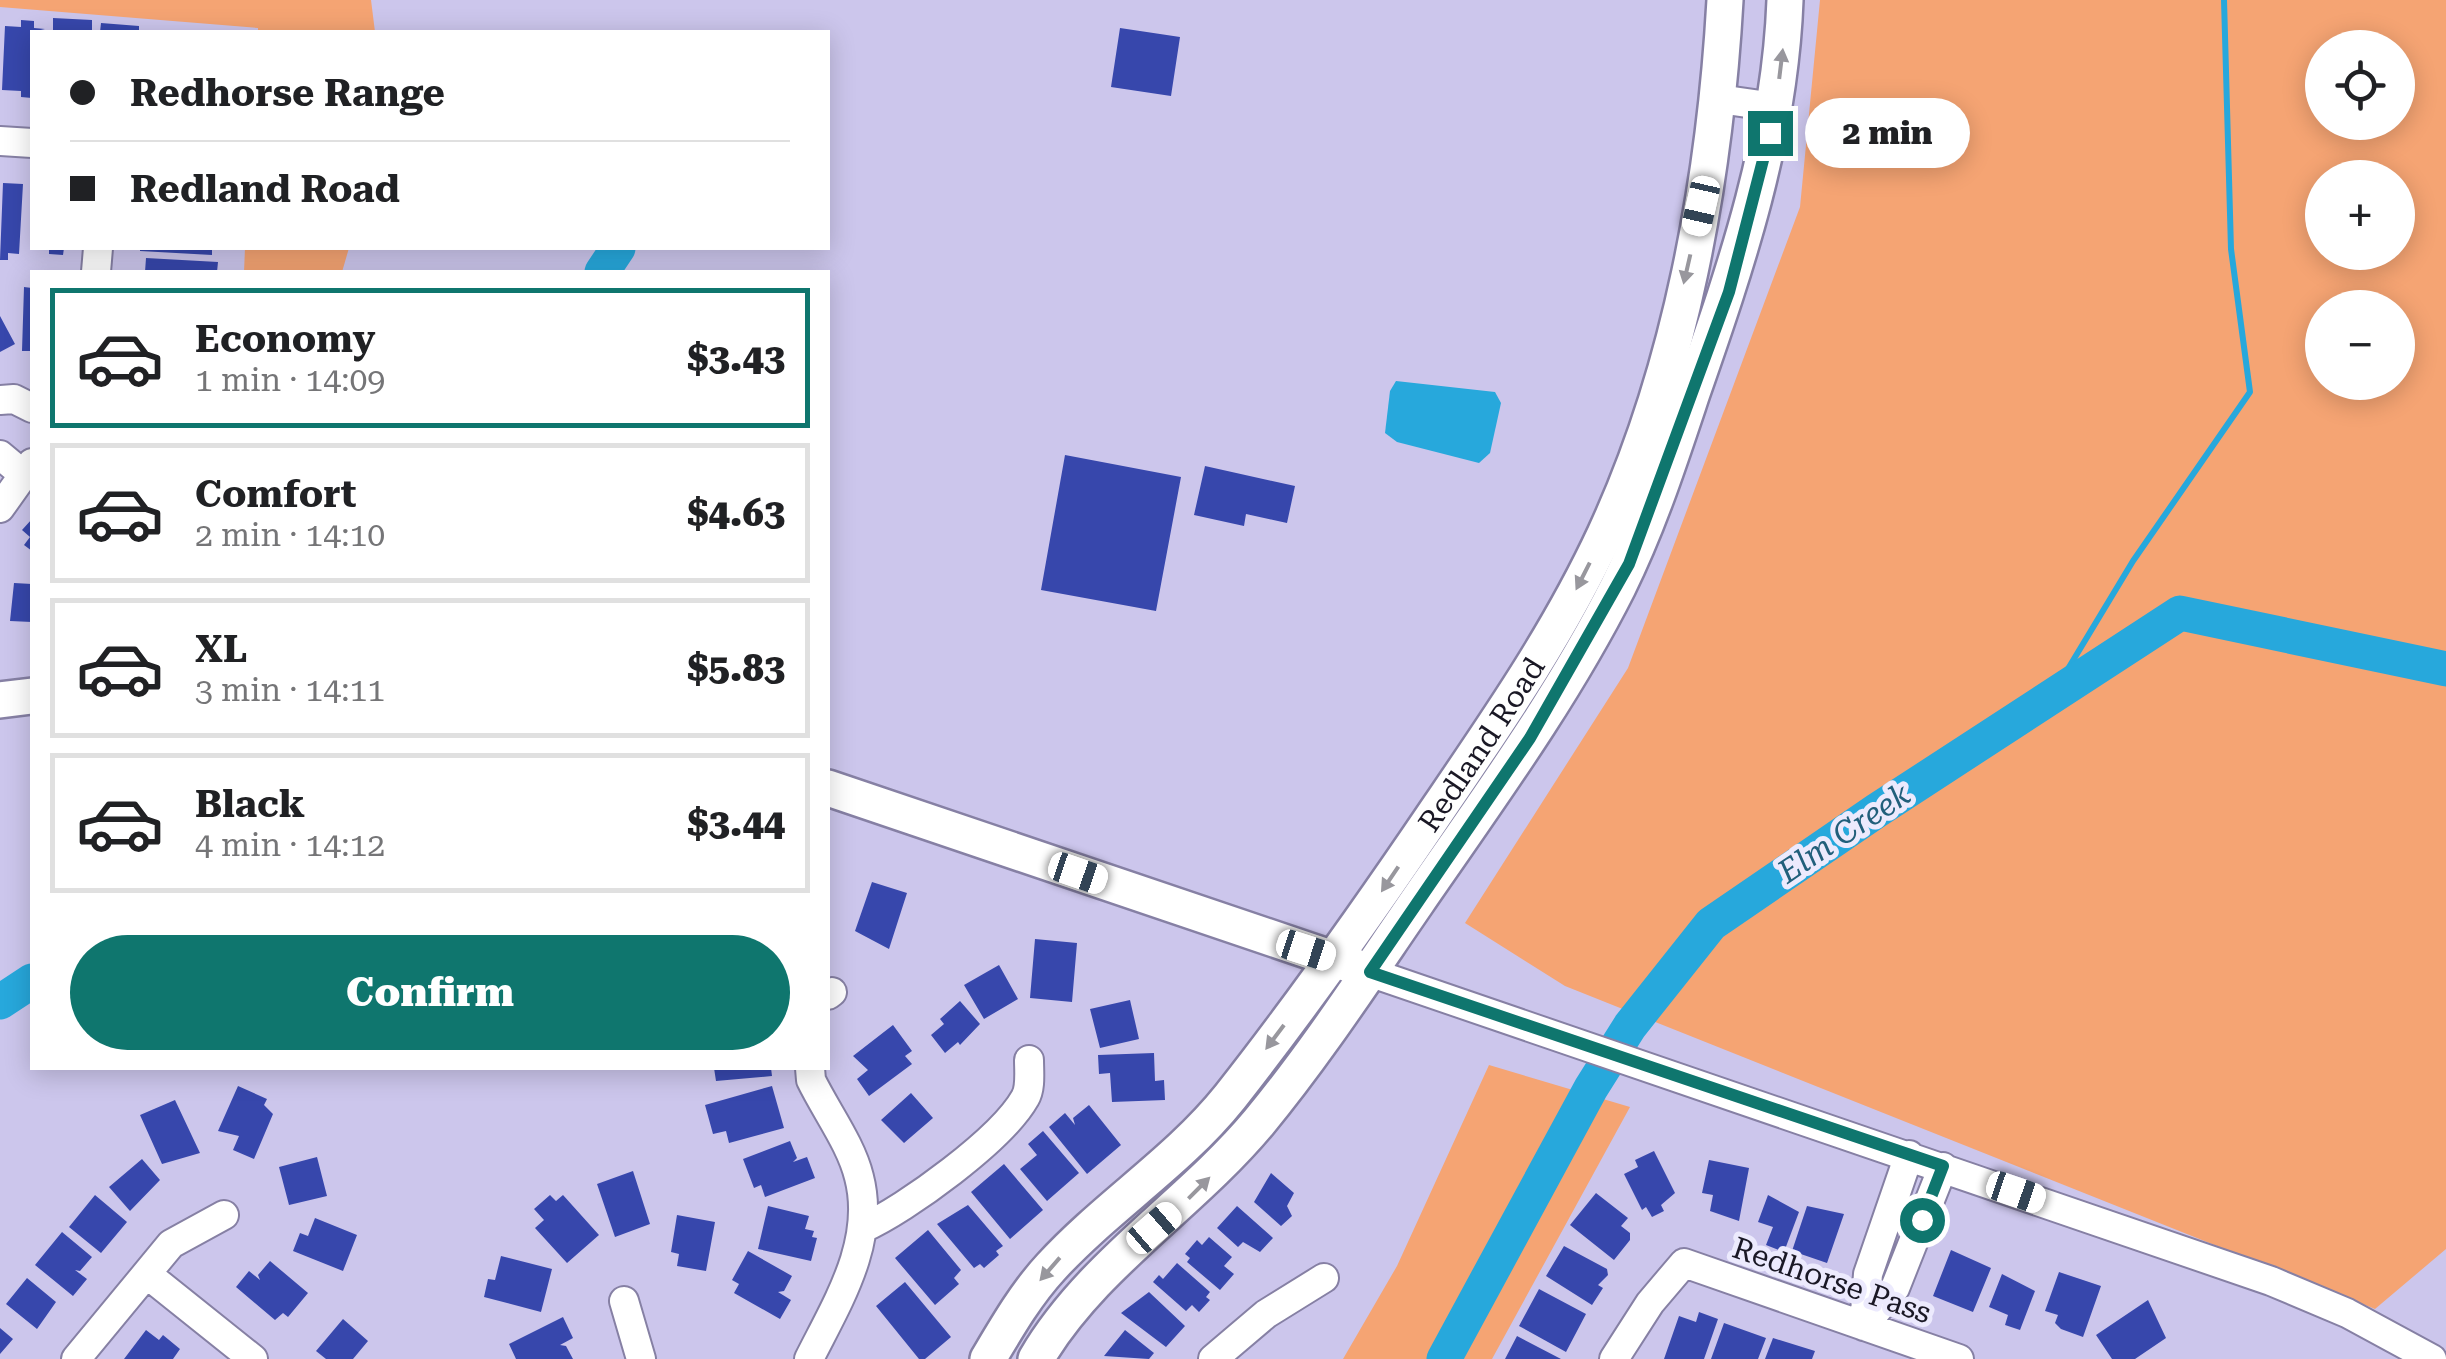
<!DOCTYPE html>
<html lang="en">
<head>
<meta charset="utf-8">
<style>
	:root { --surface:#fff; --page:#f2f2f2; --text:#202124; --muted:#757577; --line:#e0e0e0; --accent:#0f766e }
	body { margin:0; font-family:"Roboto Serif",serif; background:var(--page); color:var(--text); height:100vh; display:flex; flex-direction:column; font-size:38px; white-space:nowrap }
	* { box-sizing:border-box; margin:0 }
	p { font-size:32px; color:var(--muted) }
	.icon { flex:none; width:55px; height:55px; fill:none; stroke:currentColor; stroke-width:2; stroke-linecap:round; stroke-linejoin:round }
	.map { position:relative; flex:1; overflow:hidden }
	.details { position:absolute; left:30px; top:270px; width:800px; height:800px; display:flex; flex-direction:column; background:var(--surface); border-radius:0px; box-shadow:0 5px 25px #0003 }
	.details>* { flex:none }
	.top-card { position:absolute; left:30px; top:30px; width:800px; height:220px; border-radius:0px; box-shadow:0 5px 25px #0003; display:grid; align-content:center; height:220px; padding:0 40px; background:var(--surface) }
	.tools { position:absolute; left:2305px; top:30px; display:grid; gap:20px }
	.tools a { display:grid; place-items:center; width:110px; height:110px; border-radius:50%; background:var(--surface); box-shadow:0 5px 25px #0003; font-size:50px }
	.end { position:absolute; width:45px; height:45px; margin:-22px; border:12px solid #0f766e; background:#fff; box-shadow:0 0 0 5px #fff }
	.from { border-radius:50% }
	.bubble { position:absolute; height:70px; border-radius:35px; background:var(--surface); box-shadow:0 5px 25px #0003; font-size:32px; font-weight:800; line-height:70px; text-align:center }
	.car { position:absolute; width:30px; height:60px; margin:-30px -15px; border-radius:12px; box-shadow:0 0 8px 2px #0007; background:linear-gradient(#fff 24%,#345 0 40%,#fff 0 76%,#345 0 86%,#fff 0) }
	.top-card b { display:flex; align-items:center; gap:35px; height:95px; font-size:38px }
	.top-card b+b { border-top:2px solid var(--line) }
	.top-card i { width:25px; height:25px; background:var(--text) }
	ul { padding:18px 0 0; list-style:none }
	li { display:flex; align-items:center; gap:30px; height:140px; margin:0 20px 15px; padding:0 20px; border:5px solid var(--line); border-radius:0px }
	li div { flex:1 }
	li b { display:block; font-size:38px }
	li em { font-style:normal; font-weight:800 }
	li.active { border-color:var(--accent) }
	li>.icon { width:90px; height:90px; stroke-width:1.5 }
	.cta { display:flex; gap:20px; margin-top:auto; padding:20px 40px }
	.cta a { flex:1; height:115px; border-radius:60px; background:var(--accent); color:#fff; font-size:40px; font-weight:800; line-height:115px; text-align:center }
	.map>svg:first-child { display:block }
</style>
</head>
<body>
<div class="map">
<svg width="2446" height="1359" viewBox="0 0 2446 1359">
	<rect width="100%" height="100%" fill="#ccc6ec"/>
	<path fill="#f5a473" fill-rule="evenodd" d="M0,0h371l4,32h-117v-4l-258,-21z
		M1820,0h626v1249l-71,60 -810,-323 -100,-63 163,-255 172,-461zM2322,48h76v74h-76zM2322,178h76v74h-76zM2322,308h76v74h-76z
		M245,248h104l-7,24h-98z
		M1489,1065l141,42 -138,252h-149l54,-93z"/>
	<path fill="#27a8dc" d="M1396,381l99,11 6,11 -11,50 -11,10 -82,-21 -12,-9 5,-42z"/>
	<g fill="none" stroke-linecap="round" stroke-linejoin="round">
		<path stroke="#27a8dc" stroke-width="6" d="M2051,697l82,-136 117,-169 -19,-143 -7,-249"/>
		<path stroke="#27a8dc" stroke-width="35" d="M602,272l16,-24
			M0,1002l32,-21
			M1444,1359l147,-271 39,-62 81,-102 165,-113 304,-198 266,56"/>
	</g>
	<path fill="#3747ac" d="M53,18l39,2v12h-39z
		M21,20l13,1v7l11,1 -13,3v66l-11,-1v-6l-19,-1 3,-64 16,1z
		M101,23l38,3v6h-39z
		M1120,28l60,9 -9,59 -60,-9z
		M3,183l20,1 -4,70 -11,-1v7h-8z
		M49,248h15l-1,7 -14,-1z
		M140,248h72v7l-72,-4z
		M146,258l72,4 -1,10h-72z
		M24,287l8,1v63h-10z
		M0,316l15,28 -15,8z
		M1065,455l116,22 -25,134 -115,-21z
		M1205,466l90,20 -8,37 -41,-9 -2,12 -50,-11z
		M32,519v32l-8,-6 6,-8 -8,-7z
		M14,583l18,1v38l-22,-1z
		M872,882l35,11 -18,56 -34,-18z
		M1035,939l42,4 -5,59 -42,-4z
		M999,965l19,34 -34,20 -20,-34z
		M1130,1000l9,39 -39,9 -10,-39z
		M960,1001l20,23 -20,21 -2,-3 -13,11 -14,-18 13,-11 -4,-5z
		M893,1025l19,26 -7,5 7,8 -43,32 -12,-17 11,-9 -15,-14z
		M1154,1053l1,28 9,-1 1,20 -53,2 -2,-29 -11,1 -1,-19z
		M714,1068h57l1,8 -56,5z
		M238,1086l29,13 -3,6 9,9 -19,45 -21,-9 6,-14 -21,-5z
		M772,1086l12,42 -55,15 -3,-12 -13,3 -8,-29z
		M911,1093l22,25 -29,25 -23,-23z
		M175,1100l25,53 -38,11 -22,-49z
		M1089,1105l32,40 -34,29 -38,-47 16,-14 10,12 -2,-7z
		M1043,1131l36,42 -32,28 -27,-32 17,-14 -9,-11z
		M790,1141l7,17 -4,4 14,-5 8,21 -50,19 -4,-12 -7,3 -11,-29z
		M1654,1151l21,42 -14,12 3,6 -12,6 -6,-10 -4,3 -18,-36 14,-7 -3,-7z
		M317,1157l10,39 -38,9 -10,-38z
		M142,1159l18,21 -30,31 -21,-24z
		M1709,1160l40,8 -10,53 -29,-10 3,-16 -11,-2z
		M1004,1164l39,46 -33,29 -39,-47z
		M633,1171l17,53 -35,13 -18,-53z
		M1271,1173l23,20 -7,13 5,10 -11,10 -27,-24z
		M1596,1193l32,25 -7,8 9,7v7l-16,20 -44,-35z
		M95,1195l32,27 -26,31 -32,-26z
		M550,1195l6,6 7,-6 36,40 -32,28 -32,-35 9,-8 -10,-11z
		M1768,1195l31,17 -15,40 -18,-7 7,-18 -15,-5z
		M968,1205l35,41 -7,5 3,4 -15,13 -4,-4 -6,4 -37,-44z
		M768,1206l41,10 -4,13 9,2 -2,6 5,1 -6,23 -53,-12z
		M1237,1206l36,32 -13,14 -17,-10 -5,5 -21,-19z
		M1807,1206l37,8 -17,49 -35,-12z
		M677,1215l38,7 -9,49 -29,-5 2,-12 -8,-2z
		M315,1218l42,17 -14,36 -50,-20 7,-18 8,3z
		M928,1230l33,40 -7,8 5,6 -24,21 -40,-47z
		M62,1232l30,25 -12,14 -5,-1 12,9 -14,17 -38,-31z
		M1209,1237l23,20 -8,9 10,8 -14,16 -33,-28 3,-4 -5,-4 12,-14 5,5z
		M1564,1246l43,23 1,6 -10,10 5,3 -11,17 -46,-29z
		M1951,1250l40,18 -18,44 -40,-16z
		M748,1251l44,25 -8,15 -6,1 13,8 -11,19 -46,-26 5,-9 -7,-4z
		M501,1256l51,13 -11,43 -57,-15 4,-18 7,1z
		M270,1261l38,32 -20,24 -5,-4 -8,7 -39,-33 13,-16 11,9 -2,-5z
		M1177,1263l33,29 -4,5 4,3 -11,12 -7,-7 -6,6 -33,-29 6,-7 4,4z
		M2059,1272l42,14 -18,51 -22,-8 -6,-6 3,-8 -13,-4z
		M2002,1274l33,17 -15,39 -15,-5 3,-10 -19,-8z
		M27,1278l29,24 -19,27 -31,-25z
		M905,1282l46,55 -26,22h-6l-43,-53z
		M1539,1289l47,25 -20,38 -47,-26z
		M1149,1292l36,34 -19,21 -45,-34z
		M2148,1300l18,38 -31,21h-23l-16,-24z
		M1699,1312l19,7 -14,40h-40l15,-43 17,6z
		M563,1317l10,21 -13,7 6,1 7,13h-57l-7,-15z
		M343,1319l25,22 -15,18h-27l-10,-8z
		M1724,1323l42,15 -8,21h-47z
		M0,1328l13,11 -13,15z
		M146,1330l13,10 4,-5 17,14 -7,10h-49z
		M1125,1330l29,23 -5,6 -45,-3z
		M1517,1336l44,23h-56z
		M1773,1338l42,13 -3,8h-47z"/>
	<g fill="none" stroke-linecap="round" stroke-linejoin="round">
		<defs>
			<path id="minor" d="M1719,99l56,8
				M0,141l32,2
				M96,272l2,-24
				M0,400l14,-1 18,9
				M0,455l24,20
				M0,508l32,-45
				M1369,972l902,309 76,32 85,46
				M828,995l4,-3
				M863,1228c43,-19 139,-89 162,-130 6,-10 4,-26 4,-38
				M148,1275l105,84
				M624,1301l17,58
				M1864,1326l31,-38 48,-121
				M1864,1326l4,-52 41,-119
				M76,1359l95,-115 53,-29
				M809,1359c28,-56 67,-117 50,-182 -8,-33 -33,-66 -48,-97l-1,-12
				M1213,1359l53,-45 58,-36
				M1614,1359l36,-56 34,-40 275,96"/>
			<g id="major">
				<path d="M0,700l32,-4"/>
				<path d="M828,788l526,178"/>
				<path id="s1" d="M988,1359c19,-32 38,-65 63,-92 56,-61 127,-105 179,-170 74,-94 143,-192 210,-291 60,-88 120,-175 165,-272 76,-164 110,-355 120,-534"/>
				<path d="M1036,1359c55,-94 154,-154 223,-237 57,-69 107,-146 158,-220 71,-103 145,-204 201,-315 31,-63 52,-128 74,-194 45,-129 88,-255 93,-393"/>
			</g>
		</defs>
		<use href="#minor" stroke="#8680a4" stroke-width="32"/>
		<use href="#major" stroke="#8680a4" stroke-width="40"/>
		<use href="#minor" stroke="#fff" stroke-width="28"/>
		<use href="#major" stroke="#fff" stroke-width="35"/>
	</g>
	<defs><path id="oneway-solid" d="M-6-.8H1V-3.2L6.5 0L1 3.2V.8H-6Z" transform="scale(2.5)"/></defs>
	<g fill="#98979d">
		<use href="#oneway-solid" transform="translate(1781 64) rotate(-83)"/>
		<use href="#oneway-solid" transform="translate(1687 269) rotate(103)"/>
		<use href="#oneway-solid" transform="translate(1583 576) rotate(117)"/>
		<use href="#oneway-solid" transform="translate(1390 879) rotate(124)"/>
		<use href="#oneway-solid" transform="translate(1275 1037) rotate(127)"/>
		<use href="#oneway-solid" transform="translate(1199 1188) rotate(-45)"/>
		<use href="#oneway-solid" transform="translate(1050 1269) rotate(131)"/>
	</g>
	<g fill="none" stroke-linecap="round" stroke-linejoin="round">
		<path stroke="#0f766e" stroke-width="12" d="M1770,133l-41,159 -100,272 -99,174 -160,234 573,194 -21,54"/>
	</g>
	<g text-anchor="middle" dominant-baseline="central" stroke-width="10" stroke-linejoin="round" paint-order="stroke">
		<g font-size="30" fill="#1a1825" stroke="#eceafd">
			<text stroke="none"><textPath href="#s1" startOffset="792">Redland Road</textPath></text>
			<text transform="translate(1832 1280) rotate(19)">Redhorse Pass</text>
		</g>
		<g font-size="32" font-style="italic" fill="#215f7b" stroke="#eceafd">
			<text transform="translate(1844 833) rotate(-34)">Elm Creek</text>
		</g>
	</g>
</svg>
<div class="tools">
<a><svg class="icon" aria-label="locate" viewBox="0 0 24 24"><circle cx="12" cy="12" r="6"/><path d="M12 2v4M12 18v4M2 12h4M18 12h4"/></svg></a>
<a>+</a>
<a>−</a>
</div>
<i class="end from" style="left:1922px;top:1220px"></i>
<i class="end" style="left:1770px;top:133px"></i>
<div class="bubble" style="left:1805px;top:98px;width:165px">2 min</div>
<i class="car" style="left:1701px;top:206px;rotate:193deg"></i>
<i class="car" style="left:1078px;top:873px;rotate:109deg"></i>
<i class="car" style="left:1306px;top:950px;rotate:108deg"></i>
<i class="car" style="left:2016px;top:1192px;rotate:109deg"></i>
<i class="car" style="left:1154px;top:1228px;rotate:49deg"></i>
<div class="top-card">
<b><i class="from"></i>Redhorse Range</b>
<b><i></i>Redland Road</b>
</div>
<section class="details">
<ul>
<li class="active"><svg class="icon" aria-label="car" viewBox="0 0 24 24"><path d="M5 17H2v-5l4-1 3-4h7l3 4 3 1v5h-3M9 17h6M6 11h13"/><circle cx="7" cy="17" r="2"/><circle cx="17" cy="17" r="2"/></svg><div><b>Economy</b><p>1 min · 14:09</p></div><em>$3.43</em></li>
<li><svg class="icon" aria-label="car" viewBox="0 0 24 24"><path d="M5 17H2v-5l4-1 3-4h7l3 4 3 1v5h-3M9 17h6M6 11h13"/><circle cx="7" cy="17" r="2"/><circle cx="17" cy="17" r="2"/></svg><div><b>Comfort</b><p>2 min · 14:10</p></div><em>$4.63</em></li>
<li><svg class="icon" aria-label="car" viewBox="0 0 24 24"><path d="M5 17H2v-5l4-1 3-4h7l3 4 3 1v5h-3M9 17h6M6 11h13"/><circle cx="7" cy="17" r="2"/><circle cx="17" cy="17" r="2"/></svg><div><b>XL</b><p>3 min · 14:11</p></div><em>$5.83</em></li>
<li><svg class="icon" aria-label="car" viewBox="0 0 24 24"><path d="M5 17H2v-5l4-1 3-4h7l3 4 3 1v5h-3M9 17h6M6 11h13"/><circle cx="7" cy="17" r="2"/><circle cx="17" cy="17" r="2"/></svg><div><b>Black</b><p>4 min · 14:12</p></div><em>$3.44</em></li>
</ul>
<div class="cta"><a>Confirm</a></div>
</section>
</div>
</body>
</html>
